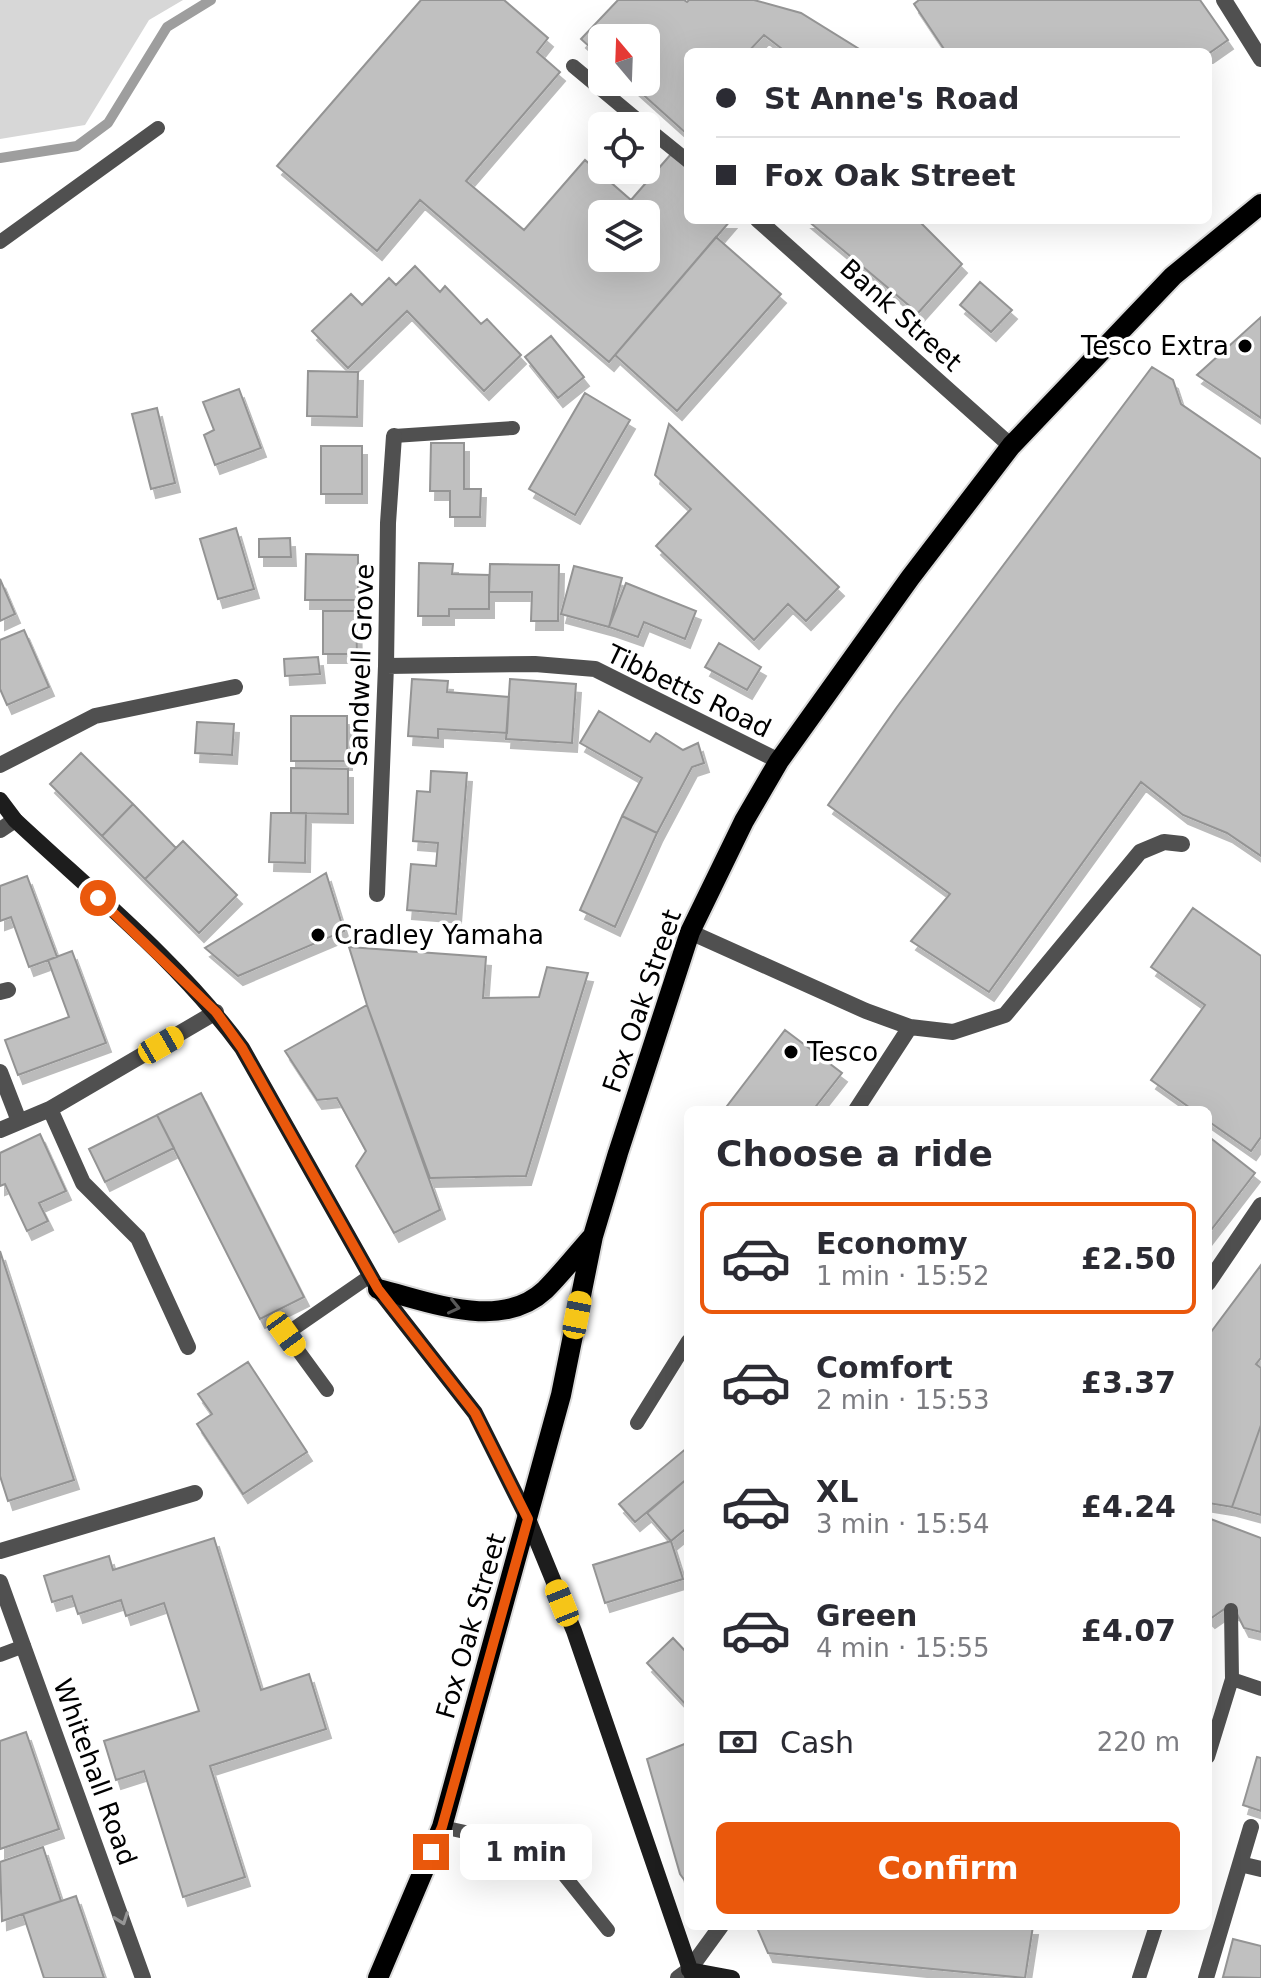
<!DOCTYPE html>
<html lang="en">
<head>
<meta charset="utf-8">
<style>
	:root { --surface:#fff; --page:#f7f7f7; --text:#2b2b33; --muted:#7c7c81; --line:#e1e1e2; --accent:#ea580c }
	body { margin:0; font-family:"DejaVu Sans",sans-serif; background:var(--page); color:var(--text); height:100vh; display:flex; flex-direction:column; font-size:30px; white-space:nowrap }
	* { box-sizing:border-box; margin:0 }
	p { font-size:26px; color:var(--muted) }
	.icon { flex:none; width:44px; height:44px; fill:none; stroke:currentColor; stroke-width:2; stroke-linecap:round; stroke-linejoin:round }
	.map { position:relative; flex:1; overflow:hidden }
	.panel { position:absolute; left:684px; top:1106px; width:528px; height:824px; display:flex; flex-direction:column; background:var(--surface); border-radius:12px; box-shadow:0 8px 32px #0002 }
	.panel>* { flex:none }
	.banner { position:absolute; left:684px; top:48px; width:528px; height:176px; border-radius:12px; box-shadow:0 8px 32px #0002; display:grid; align-content:center; height:176px; padding:0 32px; background:var(--surface) }
	.needle { width:52px; rotate:341deg }
	.fabs { position:absolute; left:588px; top:24px; display:grid; gap:16px }
	.fabs a { display:grid; place-items:center; width:72px; height:72px; border-radius:12px; background:var(--surface); box-shadow:0 8px 32px #0002; font-size:40px }
	.end { position:absolute; width:36px; height:36px; margin:-18px; border:10px solid #ea580c; background:#fff; box-shadow:0 0 0 4px #fff }
	.from { border-radius:50% }
	.bubble { position:absolute; height:56px; border-radius:12px; background:var(--surface); box-shadow:0 8px 32px #0002; font-size:26px; font-weight:600; line-height:56px; text-align:center }
	.car { position:absolute; width:24px; height:48px; margin:-24px -12px; border-radius:10px; box-shadow:0 0 6px 2px #0007; background:linear-gradient(#f5c518 24%,#345 0 40%,#f5c518 0 76%,#345 0 86%,#f5c518 0) }
	.banner b { display:flex; align-items:center; gap:28px; height:76px; font-size:30px }
	.banner b+b { border-top:2px solid var(--line) }
	.banner i { width:20px; height:20px; background:var(--text) }
	ul { padding:0; list-style:none }
	li { display:flex; align-items:center; gap:24px; height:112px; margin:0 16px 12px; padding:0 16px; border:4px solid transparent; border-radius:12px }
	li div { flex:1 }
	li b { display:block; font-size:30px }
	li em { font-style:normal; font-weight:600 }
	li.current { border-color:var(--accent) }
	li>.icon { width:72px; height:72px; stroke-width:1.5 }
	h2 { padding:0 32px; font-size:36px; line-height:96px }
	.pay { display:flex; align-items:center; gap:20px; height:88px; padding:0 32px; font-size:30px }
	.pay p { margin-inline-start:auto }
	.action { display:flex; gap:16px; margin-top:auto; padding:16px 32px }
	.action a { flex:1; height:92px; border-radius:12px; background:var(--accent); color:#fff; font-size:32px; font-weight:600; line-height:92px; text-align:center }
	.map>svg:first-child { display:block }
</style>
</head>
<body>
<div class="map">
<svg width="1261" height="1978" viewBox="0 0 1261 1978">
	<defs>
		<filter id="shadow"><feDropShadow dx="5" dy="9" stdDeviation="0" flood-color="#0004"/></filter>
	</defs>
	<rect width="100%" height="100%" fill="#fff"/>
	<path fill="#d7d7d7" d="M0,0h183l-34,20 -64,105 -85,14z"/>
	<g fill="none" stroke-linecap="round" stroke-linejoin="round">
		<path stroke="#9e9e9e" stroke-width="10" d="M0,158l77,-12 31,-23 59,-96 44,-27"/>
	</g>
	<path fill="#c0c0c0" stroke="#949494" stroke-width="2" fill-rule="evenodd" filter="url(#shadow)" d="M421,0h83l44,38 -11,14 23,20 -94,109 58,49 61,-70 46,40 41,-47 16,13v54h43l-122,142 -189,-162 -43,51 -100,-85zM602,214h44v44h-44z
		M618,0h66l3,2 2,-2h65l47,13 63,39h-78l-22,-17 -16,17h-60v83l-59,-53h17v-44h-44v20l-21,-19z
		M919,0h281l28,40 -20,14 -262,-2 -32,-48z
		M807,220h111l44,44 -44,49z
		M716,237l65,57 -104,117 -62,-56z
		M415,266l25,26 5,-6 36,38 6,-5 34,36 -37,36 -77,-80 -59,57 -36,-37 39,-37 11,11 27,-27 7,7z
		M980,282l32,28 -21,22 -31,-27z
		M1261,317v101l-64,-43z
		M551,336l33,41 -26,21 -33,-41z
		M1152,367l21,13 8,24 80,55v397l-34,-23 -44,-18 -42,-33 -152,210 -78,-51 39,-47 -122,-89 69,-98z
		M308,371l50,1 -1,45 -50,-1z
		M239,389l22,59 -46,17 -11,-30 10,-5 -11,-28z
		M585,393l45,27 -55,95 -46,-26z
		M157,408l18,75 -24,6 -19,-75z
		M669,424l170,163 -33,34 -18,-17 -34,36 -98,-94 35,-37 -36,-34z
		M431,443h33v46h17l-1,28h-30v-26h-20z
		M321,446h41v48h-41z
		M236,528l18,61 -36,10 -18,-60z
		M290,538l1,19h-32v-18z
		M306,554l52,1v45h-53z
		M419,563l34,1 -1,10 37,1v34h-40v7h-31z
		M490,564l69,1 -1,56h-27l1,-29h-43z
		M574,566l48,12 -13,49 -48,-13z
		M0,579l15,35 -15,7z
		M626,583l70,28 -11,28 -41,-17 -6,15 -29,-10z
		M323,611h33l1,43h-34z
		M24,630l25,57 -42,18 -7,-16v-49z
		M719,643l42,24 -14,23 -42,-23z
		M318,657l2,17 -35,2 -1,-17z
		M412,679l36,2 -1,11 62,5 -2,36 -69,-4v9l-30,-2z
		M510,679l66,5 -4,59 -66,-4z
		M599,711l51,31 6,-9 27,17 15,-7 6,20 -12,4 -35,66 -35,-17 20,-38 -62,-35z
		M291,716h56v45h-56z
		M197,722l37,2 -2,31 -37,-2z
		M81,753l52,51 -31,32 -52,-52z
		M291,768l57,1v45l-57,-1z
		M431,771l36,2 -11,141 -49,-4 4,-46 25,2 2,-23 -25,-2 4,-50 13,1z
		M133,804l43,44 -31,31 -43,-43z
		M271,813h35l-1,50 -36,-1z
		M622,816l35,17 -42,94 -35,-17z
		M183,841l54,54 -38,38 -54,-54z
		M326,873l18,58 -106,45 -33,-28z
		M27,876l30,81 -28,10 -18,-50 -11,4v-35z
		M1193,908l68,48v181l-10,14 -43,-30v-11h-15l-42,-30 54,-75 -54,-38z
		M349,947l137,10 -3,41 56,-1 8,-30 41,6 -62,203 -96,2 -63,-173z
		M72,951l34,92 -88,32 -13,-35 64,-23 -21,-57z
		M367,1005l73,205 -46,23 -38,-67 10,-15 -29,-53 -20,2 -32,-49z
		M785,1030l57,43 -29,37h-89z
		M201,1093l103,204 -44,22 -103,-204z
		M157,1115l17,33 -69,34 -16,-33z
		M40,1134l26,57 -27,12 9,18 -21,10 -22,-47 -5,2v-33z
		M1208,1136l47,37 -47,61z
		M0,1251l74,229 -66,21 -8,-25z
		M1261,1265v93l-5,6 5,4v57l-29,82 -24,-4v-167z
		M248,1362l59,90 -64,42 -46,-70 15,-10 -14,-20z
		M1261,1425v90l-29,-8z
		M688,1447v31l-53,44 -16,-18z
		M688,1478v49l-17,14 -24,-28z
		M1208,1518l53,20v94l-17,-4 -8,-16 -10,-4 -16,11 -2,-2z
		M214,1538l47,152 48,-16 17,55 -116,37 35,111 -62,20 -39,-126 -28,9 -12,-39 95,-30 -35,-108 -38,13 -5,-16 -43,14 -6,-18 -20,6 -8,-26 65,-20 4,14z
		M671,1541l12,38 -78,24 -12,-38z
		M673,1638l15,16v53l-41,-44z
		M26,1732l33,97 -59,20v-108z
		M687,1743l1,1v141l-8,-11 -33,-115z
		M1257,1757l4,1v53l-18,-6z
		M43,1847l18,54 -59,20 -2,-59z
		M76,1896l28,82h-60l-21,-64z
		M761,1926h272l-8,52 -257,-25 -10,-23z
		M1233,1939l28,7v32l-38,-1z"/>
	<g fill="none" stroke-linecap="round" stroke-linejoin="round">
		<defs>
			<path id="primary" d="M378,1289c51,12 122,43 167,1 16,-16 31,-35 46,-52
				M378,1978l64,-151 119,-432 32,-159 25,-83 72,-221 54,-111 35,-60 131,-183 101,-132 162,-170 88,-72"/>
		</defs>
		<use href="#primary" stroke="#dbdbdb" stroke-width="24"/>
		<path stroke="#505050" stroke-width="14" d="M573,66l72,60
			M646,127l42,34
			M0,242l158,-114
			M394,436l119,-8
			M327,1390l-41,-56 84,-58
			M637,1423l51,-82
			M0,1655l24,-9
			M1232,1679l29,10
			M1208,1757l24,-78 -1,-69
			M442,1827l83,18 31,20 52,65
			M1139,1978l17,-52"/>
		<path stroke="#505050" stroke-width="16" d="M1224,0l37,59
			M758,220l253,226
			M386,666l149,-2 60,5 184,92
			M0,765l95,-49 140,-29
			M0,830l15,-10
			M377,894l9,-228 2,-143 6,-87
			M690,932l176,79 44,16 43,5 52,-17 135,-163 24,-10 18,2
			M0,992l8,-2
			M0,1072l19,49
			M50,1109l33,74 55,55 50,109
			M856,1110l54,-83
			M0,1130l50,-21 166,-97
			M1208,1283l53,-78
			M0,1551l195,-58
			M0,1582l143,396
			M1240,1864l21,5
			M678,1978l11,-8 32,-44
			M1206,1978l45,-151"/>
		<path stroke="#1d1d1d" stroke-width="16" d="M0,800l15,20c78,73 164,142 227,228l136,241 97,124 53,106 46,112 119,347
			M689,1970l43,8"/>
		<use href="#primary" stroke="#000" stroke-width="20"/>
	</g>
	<defs><path id="oneway-chevron" d="M-2-3.5L2.5 0L-2 3.5" fill="none" stroke-width="1.6" stroke-linecap="round" stroke-linejoin="round" transform="scale(2)"/></defs>
	<use stroke="#595959" href="#oneway-chevron" transform="translate(454 1307) rotate(13)"/>
	<use stroke="#969696" href="#oneway-chevron" transform="translate(122 1919) rotate(70)"/>
	<g fill="none" stroke-linecap="round" stroke-linejoin="round">
		<path stroke="#ea580c" stroke-width="10" d="M98,898l118,114 26,36 136,241 97,124 53,106 -86,308 -11,25"/>
	</g>
	<g fill="#000" stroke="#fff" stroke-width="3">
		<circle cx="1245" cy="346" r="8"/>
		<circle cx="318" cy="935" r="8"/>
		<circle cx="791" cy="1052" r="8"/>
	</g>
	<g text-anchor="middle" dominant-baseline="central" stroke-width="7" stroke-linejoin="round" paint-order="stroke">
		<g font-size="26" fill="#000" stroke="#fff">
			<text transform="translate(901 315) rotate(42)">Bank Street</text>
			<text transform="translate(361 665) rotate(-88)">Sandwell Grove</text>
			<text transform="translate(689 691) rotate(26)">Tibbetts Road</text>
			<text transform="translate(642 1001) rotate(-71)">Fox Oak Street</text>
			<text transform="translate(471 1626) rotate(-74)">Fox Oak Street</text>
			<text transform="translate(95 1772) rotate(70)">Whitehall Road</text>
		</g>
		<g font-size="26" fill="#000" stroke="#fff" text-anchor="start">
			<text x="1229" y="346" text-anchor="end">Tesco Extra</text>
			<text x="334" y="935">Cradley Yamaha</text>
			<text x="807" y="1052">Tesco</text>
		</g>
	</g>
</svg>
<div class="fabs">
<a><svg class="needle" viewBox="-14 -14 28 28"><path d="M0-13l5 13h-10z" fill="#e53935"/><path d="M0 13l5-13h-10z" fill="#7c7c81"/></svg></a>
<a><svg class="icon" aria-label="locate" viewBox="0 0 24 24"><circle cx="12" cy="12" r="6"/><path d="M12 2v4M12 18v4M2 12h4M18 12h4"/></svg></a>
<a><svg class="icon" aria-label="layers" viewBox="0 0 24 24"><path d="M12 4l9 5-9 5-9-5zM3 14l9 5 9-5"/></svg></a>
</div>
<i class="end from" style="left:98px;top:898px"></i>
<i class="end" style="left:431px;top:1852px"></i>
<div class="bubble" style="left:460px;top:1824px;width:132px">1 min</div>
<i class="car" style="left:161px;top:1045px;rotate:60deg"></i>
<i class="car" style="left:577px;top:1315px;rotate:11deg"></i>
<i class="car" style="left:286px;top:1334px;rotate:144deg"></i>
<i class="car" style="left:562px;top:1603px;rotate:338deg"></i>
<div class="banner">
<b><i class="from"></i>St Anne's Road</b>
<b><i></i>Fox Oak Street</b>
</div>
<section class="panel">
<h2>Choose a ride</h2>
<ul>
<li class="current"><svg class="icon" aria-label="car" viewBox="0 0 24 24"><path d="M5 17H2v-5l4-1 3-4h7l3 4 3 1v5h-3M9 17h6M6 11h13"/><circle cx="7" cy="17" r="2"/><circle cx="17" cy="17" r="2"/></svg><div><b>Economy</b><p>1 min · 15:52</p></div><em>£2.50</em></li>
<li><svg class="icon" aria-label="car" viewBox="0 0 24 24"><path d="M5 17H2v-5l4-1 3-4h7l3 4 3 1v5h-3M9 17h6M6 11h13"/><circle cx="7" cy="17" r="2"/><circle cx="17" cy="17" r="2"/></svg><div><b>Comfort</b><p>2 min · 15:53</p></div><em>£3.37</em></li>
<li><svg class="icon" aria-label="car" viewBox="0 0 24 24"><path d="M5 17H2v-5l4-1 3-4h7l3 4 3 1v5h-3M9 17h6M6 11h13"/><circle cx="7" cy="17" r="2"/><circle cx="17" cy="17" r="2"/></svg><div><b>XL</b><p>3 min · 15:54</p></div><em>£4.24</em></li>
<li><svg class="icon" aria-label="car" viewBox="0 0 24 24"><path d="M5 17H2v-5l4-1 3-4h7l3 4 3 1v5h-3M9 17h6M6 11h13"/><circle cx="7" cy="17" r="2"/><circle cx="17" cy="17" r="2"/></svg><div><b>Green</b><p>4 min · 15:55</p></div><em>£4.07</em></li>
</ul>
<div class="pay"><svg class="icon" aria-label="cash" viewBox="0 0 24 24"><path d="M3 7h18v10H3z"/><circle cx="12" cy="12" r="2"/></svg>Cash<p>220 m</p></div>
<div class="action"><a>Confirm</a></div>
</section>
</div>
</body>
</html>
